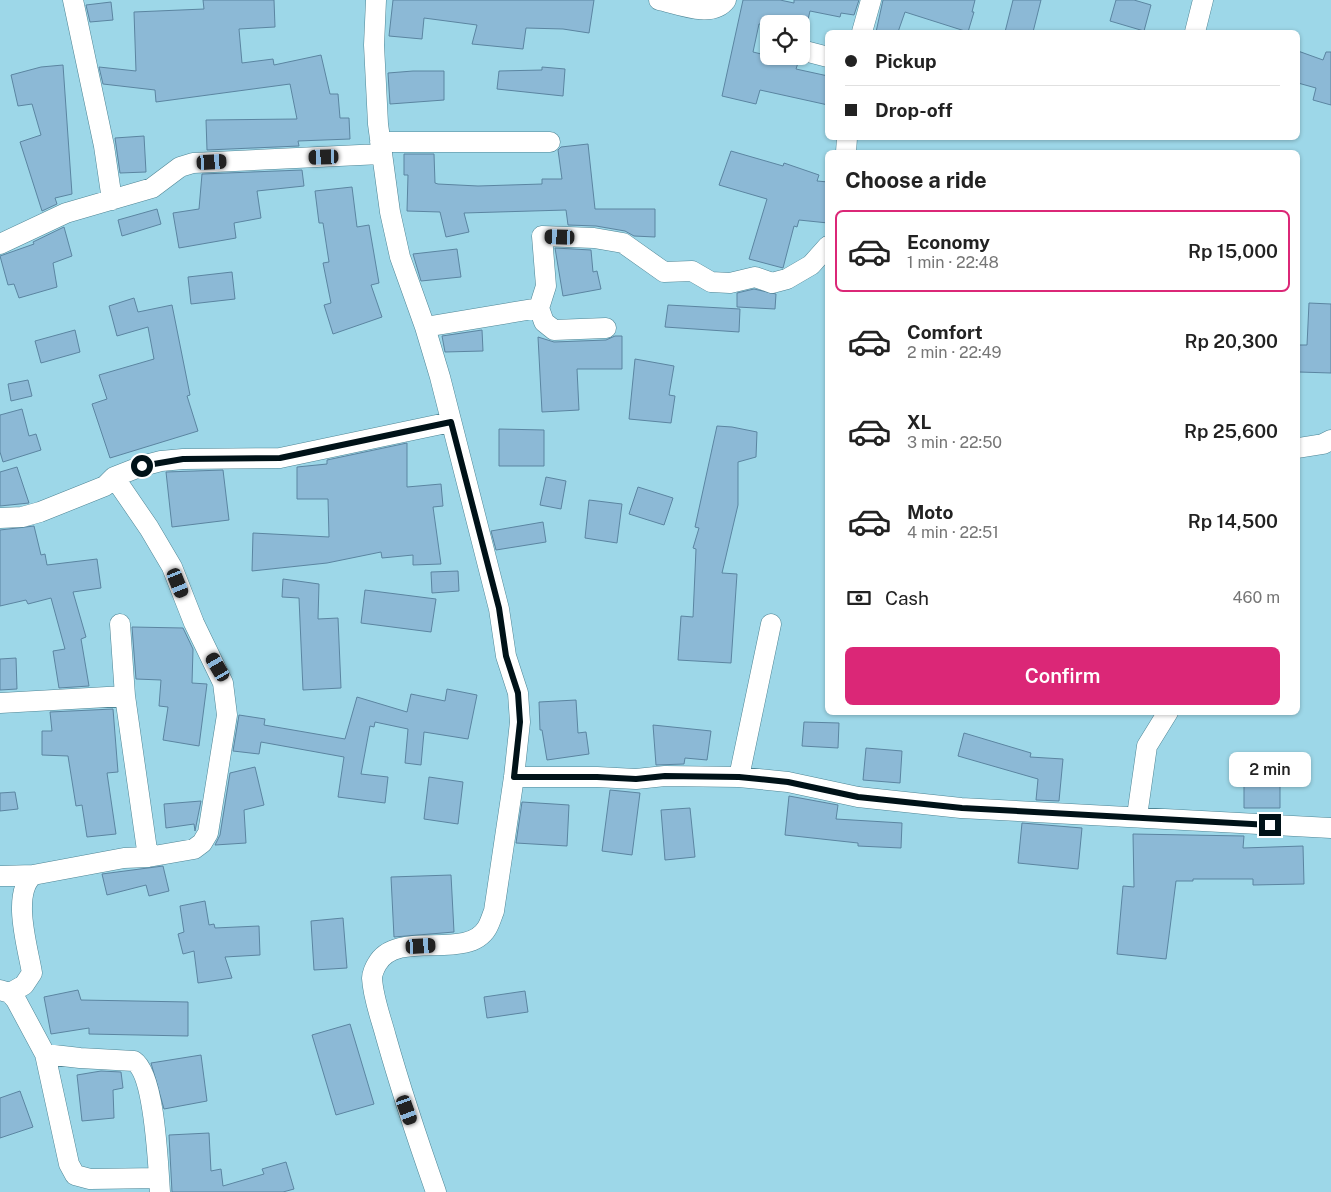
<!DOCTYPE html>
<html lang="en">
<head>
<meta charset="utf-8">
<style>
	:root { --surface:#fff; --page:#f6f6f6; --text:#222; --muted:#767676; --line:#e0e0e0; --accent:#db2777 }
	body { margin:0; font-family:"Public Sans",sans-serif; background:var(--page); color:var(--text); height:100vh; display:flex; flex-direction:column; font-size:19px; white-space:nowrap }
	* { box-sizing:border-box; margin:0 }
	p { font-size:16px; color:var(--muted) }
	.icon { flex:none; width:28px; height:28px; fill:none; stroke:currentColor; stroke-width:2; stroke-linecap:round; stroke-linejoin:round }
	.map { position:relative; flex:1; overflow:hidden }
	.sheet { position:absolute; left:825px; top:150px; width:475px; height:565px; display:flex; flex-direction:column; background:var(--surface); border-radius:8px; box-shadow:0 1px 4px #0004 }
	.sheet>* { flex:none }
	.top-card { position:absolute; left:825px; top:30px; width:475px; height:110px; border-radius:8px; box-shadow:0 1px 4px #0004; display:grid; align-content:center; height:110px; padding:0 20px; background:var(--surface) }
	.fabs { position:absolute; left:760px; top:15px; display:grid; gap:10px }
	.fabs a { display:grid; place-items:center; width:50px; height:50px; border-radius:8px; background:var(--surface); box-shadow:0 1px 4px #0004; font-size:25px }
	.end { position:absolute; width:22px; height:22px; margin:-11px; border:6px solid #001218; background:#fff; box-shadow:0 0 0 2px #fff }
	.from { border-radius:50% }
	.bubble { position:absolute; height:35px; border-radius:8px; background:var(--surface); box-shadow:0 1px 4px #0004; font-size:16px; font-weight:600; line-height:35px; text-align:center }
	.car { position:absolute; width:15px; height:30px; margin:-15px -8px; border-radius:6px; box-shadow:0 0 4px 1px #0007; background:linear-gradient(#222 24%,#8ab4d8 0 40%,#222 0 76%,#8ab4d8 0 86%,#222 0) }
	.top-card b { display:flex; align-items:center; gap:18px; height:48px; font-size:19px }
	.top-card b+b { border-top:1px solid var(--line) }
	.top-card i { width:12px; height:12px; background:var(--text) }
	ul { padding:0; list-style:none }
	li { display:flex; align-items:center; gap:15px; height:82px; margin:0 10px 8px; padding:0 10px; border:2px solid transparent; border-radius:8px }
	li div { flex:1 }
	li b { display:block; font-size:19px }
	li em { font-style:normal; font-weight:600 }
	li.current { border-color:var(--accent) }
	li>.icon { width:45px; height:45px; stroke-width:1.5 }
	h2 { padding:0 20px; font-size:22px; line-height:60px }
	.pay { display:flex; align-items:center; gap:12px; height:55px; padding:0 20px; font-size:19px }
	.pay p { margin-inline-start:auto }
	.action { display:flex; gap:10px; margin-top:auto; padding:10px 20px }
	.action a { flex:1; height:58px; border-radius:8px; background:var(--accent); color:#fff; font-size:20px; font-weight:600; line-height:58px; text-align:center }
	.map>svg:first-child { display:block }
</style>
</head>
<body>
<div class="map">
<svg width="1331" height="1192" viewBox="0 0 1331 1192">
	<rect width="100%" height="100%" fill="#9dd7e8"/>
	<path fill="#8cb9d6" stroke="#5b85a1" d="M203,0h71l1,27 -36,2 3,34 31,-4 1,6 47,-10 9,39h8l2,24h9l1,21 -52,2 1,5 -92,4 -1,-30 91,-1 -7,-35 -134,18 -1,-12 -52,-6 -4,-17 37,4 -2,-59 70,-3z
		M393,0h201l-5,33 -26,-4 -37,-1 -3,21 -51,-5 5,-19 -53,-7 -2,21 -33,-3z
		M743,0h37l14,3v-3h65l-5,15 -13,-2 -1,4 -30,-6 -3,13h-48l-6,28 45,11 -2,6 32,7v29l-68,-15 -4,14 -34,-8z
		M883,0h92l-3,12h2l-6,20 -63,-20 -7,20h-22z
		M1013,0h28l-8,32h-28z
		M1116,0h18l17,5 -7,26 -34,-10z
		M111,2l2,18 -23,2 -4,-17z
		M1298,51l25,9 3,-8h5v53l-18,-5 3,-12 -18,-5z
		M63,65l9,129 -17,4 2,6 -15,7 -22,-69 21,-7 -9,-31 -14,2 -7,-31 30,-8z
		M542,67l23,2 -2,27 -66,-7 2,-18 43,-1z
		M413,71h31v29l-54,4 -2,-31z
		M144,136l2,36 -26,1 -5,-35z
		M588,144l7,65h60v28l-21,-1 -9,-5 -29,-5 -28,-1 -2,-15 -102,3 5,19 -23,5 -6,-25 -33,-1 1,-36h-4v-21h30l1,29 3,1 40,2 64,-2v-5h20l-4,-29 3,-3z
		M731,151l52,15 1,-3 35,12 -2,6 11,1v41l-29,-3 -2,7 -3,-1 -11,42 -34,-9 18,-60 -48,-14z
		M302,170l2,16 -47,5 4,27 -27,5 2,15 -57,10 -6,-35 26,-4 3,-35z
		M352,187l5,40 12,-2 10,58 -8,2 11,32 -49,17 -9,-29 7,-2 -8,-40 6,-1 -6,-39h-4l-4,-32z
		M157,209l4,15 -39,12 -4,-16z
		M64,227l8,29 -19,7 4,24 -38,11 -5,-14 -6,1 -8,-29 34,-12 -1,-2z
		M555,248l36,2 2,22 4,-1 4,18 -38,7z
		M457,249l4,28 -40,4 -8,-27z
		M232,272l3,27 -44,5 -3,-27z
		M754,289l22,5 -1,15 -38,-2v-14z
		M134,298l4,14 34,-7 18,90 -3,1 11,35 -88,27 -18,-54 15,-5 -8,-24 55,-16 -6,-32 -31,9 -8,-30z
		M1309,303l22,1v69l-32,-1v-27h8z
		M668,305l72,4 -1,23 -74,-5z
		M75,330l5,22 -39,11 -6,-22z
		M482,330l1,21 -38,1 -3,-16z
		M615,336h7v33h-45l2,41 -37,2 -4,-75 16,5 52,-2z
		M635,359l39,7 -5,29 6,1 -4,27 -42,-4z
		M28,380l4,16 -21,5 -3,-17z
		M22,409l7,27 7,-2 5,16 -38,12 -3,-10v-37z
		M717,426l15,1 25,5 -1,25 -18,5v43l-16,68 15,1 -6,89 -53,-3 3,-44 12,1 3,-68 -3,-1 6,-20 -4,-1z
		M499,429l45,1v36h-45z
		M407,443v44l34,-3 2,22 -10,1 8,57 -28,1v-10l-31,3 -1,-6 -54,11 -75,8 1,-38 76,4 -1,-38h-31v-32l30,-3v-4z
		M17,467l12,36 -29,3v-34z
		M223,470l6,50 -57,7 -6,-55z
		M546,477l20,4 -5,28 -21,-4z
		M638,487l35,11 -9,27 -35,-11z
		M589,500l33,4 -5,39 -32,-5z
		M543,522l3,20 -50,8 -5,-19z
		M34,526l7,29 4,-1 2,11 50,-6 4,29 -28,4 13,45 -5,2 8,47 -30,2 -6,-37 12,-2 -14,-51 -23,6 -2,-4 -26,6v-76z
		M458,571l1,20 -27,2 -1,-21z
		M283,579l36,5 -1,35 20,-1 3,70 -38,2 -4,-92 -17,-1z
		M365,590l71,9 -5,33 -70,-9z
		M132,627l51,1 10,21 -1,34 15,1 -8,62 -36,-6 5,-33 -9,-1 2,-26 -25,-1z
		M16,658l1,31 -17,1v-31z
		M447,689l30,6 -9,44 -44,-7 -3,33 -16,-2 3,-34 -33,-7 -1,5 -4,-1 -9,48 27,3 -3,26 -47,-6 6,-40 -83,-15 -2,12 -26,-3 6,-36 26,4 -1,6 81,14 12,-42 50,15 4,-18 34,7z
		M576,700l2,33 8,-1 3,22 -42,6 -5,-30h-2l-1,-28z
		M113,709l5,63 -11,1 9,61 -29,3 -5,-32 -6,1 -8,-50 -26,-1v-24h10l-2,-19z
		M804,722l35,1 -1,25 -36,-2z
		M653,725l58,6 -4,29 -22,-2 -1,6 -28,1z
		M964,733l67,20 -1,4 33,2 -4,42 -23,-1 2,-21 -80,-23z
		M866,748l36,3 -2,32 -37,-3z
		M255,767l9,38 -20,5 2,33 -31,2 5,-10 10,-62z
		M429,777l34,5 -5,42 -34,-5z
		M1244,786h36v22h-36z
		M610,790l30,3 -8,62 -30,-4z
		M15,792l3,17 -18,2v-18z
		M789,796l49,9 -2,14 66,4 -1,25 -43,-2v-3l-73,-8z
		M201,801l-6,30 -1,-7 -28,4 -2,-24z
		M522,802l47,3 -2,41 -51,-3z
		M690,808l5,49 -30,3 -4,-50z
		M1022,823l60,5 -4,41 -60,-6z
		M1133,834l111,2 -1,12 60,-2 1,38 -51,1v-6h-60v2h-17l-10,78 -49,-5 6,-68 11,1z
		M163,866l6,25 -20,5 -3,-11 -39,10 -5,-21z
		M451,875l3,57 -60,5 -3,-60z
		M205,901l4,24 5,-1 1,4 44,-2 1,29 -35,2 7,21 -34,5 -4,-32 -11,3 -5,-20 6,-2 -4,-26z
		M343,918l4,50 -33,2 -3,-49z
		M78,990l3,10 107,2v34l-99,-2v-6l-38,6 -7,-37z
		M525,991l3,21 -41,6 -3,-21z
		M350,1024l24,80 -38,11 -24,-80z
		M201,1055l6,46 -43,8 -13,-46z
		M101,1071l20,1 2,16 -10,2 1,28 -32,3 -5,-46z
		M20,1091l13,36 -33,11v-40z
		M209,1133l2,38 10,-2 2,17 41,-12 -2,-5 24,-7 8,27 -11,3h-111l-3,-57z"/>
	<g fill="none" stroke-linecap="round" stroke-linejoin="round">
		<defs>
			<path id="minor" d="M73,0l31,146 8,54
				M376,0l-2,45 4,79 12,88 10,45 25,70 15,50 59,232 7,47 12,37 2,29 -6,55 -20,134c-2,5 -4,12 -7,17 -20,34 -90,0 -110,36 -2,3 -5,10 -5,14 1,20 9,40 14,59 15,53 32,104 50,155
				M659,0c19,4 53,19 67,0
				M862,32l9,-32
				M1195,32l8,-32
				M801,50l27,7
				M380,142h170
				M846,152l1,-14
				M0,244l66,-31 86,-25 28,-21 13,-4 188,-9
				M539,308l7,-22 -4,-50 52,2 29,5 41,29 28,-1 19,11 19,1 25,-6 17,6 15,-4 24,-14 17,-19
				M425,327l114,-19 5,14 10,8 52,-2
				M1298,448l25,-4 8,-4
				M0,518l22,-1 18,-5 65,-26 9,-9 28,-11 19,-5 22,-2 97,-1 171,-36
				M120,624l5,72 23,161
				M0,703l125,-7
				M514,777h83l39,2 29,-3 74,1 49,5 70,15 103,11 370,20
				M739,777l32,-153
				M1137,816l10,-70 21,-34
				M0,876l33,-1
				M0,990l10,3 6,7 29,54 35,4 54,3c21,14 24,104 26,131
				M10,993l14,-8 8,-12c-4,-25 -21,-79 1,-98l91,-17 24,-1 46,-8 8,-6 6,-10 19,-118 -4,-32 -29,-60 -22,-56 -23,-39 -35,-51
				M45,1054l24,110 6,11 15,4 69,-1"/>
		</defs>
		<use href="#minor" stroke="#4e8595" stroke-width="21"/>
		<use href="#minor" stroke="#fff" stroke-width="20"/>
	</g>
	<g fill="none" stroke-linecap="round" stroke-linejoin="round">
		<path stroke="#001218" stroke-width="6" d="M142,466l41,-7 97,-1 171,-36 48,186 7,48 12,37 2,29 -6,55h83l39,2 29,-3 74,1 49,5 70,15 104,11 308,17"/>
	</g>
</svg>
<div class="fabs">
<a><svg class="icon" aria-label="locate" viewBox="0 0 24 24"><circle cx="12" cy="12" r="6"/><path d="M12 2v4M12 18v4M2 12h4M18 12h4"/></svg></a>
</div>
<i class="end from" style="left:142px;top:466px"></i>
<i class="end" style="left:1270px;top:825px"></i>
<div class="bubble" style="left:1229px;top:752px;width:82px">2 min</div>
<i class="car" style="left:324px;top:157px;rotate:268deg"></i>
<i class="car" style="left:212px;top:162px;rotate:87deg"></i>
<i class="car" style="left:560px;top:237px;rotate:272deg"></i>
<i class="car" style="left:178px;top:583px;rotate:158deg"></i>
<i class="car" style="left:218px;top:667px;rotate:330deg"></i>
<i class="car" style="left:421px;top:946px;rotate:87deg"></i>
<i class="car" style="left:407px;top:1110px;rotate:160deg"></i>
<div class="top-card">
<b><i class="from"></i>Pickup</b>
<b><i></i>Drop-off</b>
</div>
<section class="sheet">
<h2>Choose a ride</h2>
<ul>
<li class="current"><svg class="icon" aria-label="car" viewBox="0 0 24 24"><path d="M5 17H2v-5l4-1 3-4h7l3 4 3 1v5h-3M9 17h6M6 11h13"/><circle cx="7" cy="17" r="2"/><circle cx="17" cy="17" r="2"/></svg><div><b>Economy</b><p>1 min · 22:48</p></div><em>Rp 15,000</em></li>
<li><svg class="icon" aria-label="car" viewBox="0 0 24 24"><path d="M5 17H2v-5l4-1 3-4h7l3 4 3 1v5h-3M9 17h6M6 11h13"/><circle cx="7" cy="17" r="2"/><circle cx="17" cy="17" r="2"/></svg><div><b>Comfort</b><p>2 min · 22:49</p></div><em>Rp 20,300</em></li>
<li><svg class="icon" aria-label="car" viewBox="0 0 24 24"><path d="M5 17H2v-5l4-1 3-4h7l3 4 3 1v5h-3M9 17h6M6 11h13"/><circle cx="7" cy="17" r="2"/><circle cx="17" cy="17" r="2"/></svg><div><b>XL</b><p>3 min · 22:50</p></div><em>Rp 25,600</em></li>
<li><svg class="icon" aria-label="car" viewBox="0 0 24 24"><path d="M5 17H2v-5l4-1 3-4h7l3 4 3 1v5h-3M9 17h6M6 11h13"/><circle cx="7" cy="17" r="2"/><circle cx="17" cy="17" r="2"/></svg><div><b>Moto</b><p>4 min · 22:51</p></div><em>Rp 14,500</em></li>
</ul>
<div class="pay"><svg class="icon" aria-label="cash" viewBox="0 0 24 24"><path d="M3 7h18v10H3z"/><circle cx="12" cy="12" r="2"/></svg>Cash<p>460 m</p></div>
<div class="action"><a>Confirm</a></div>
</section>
</div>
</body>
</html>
